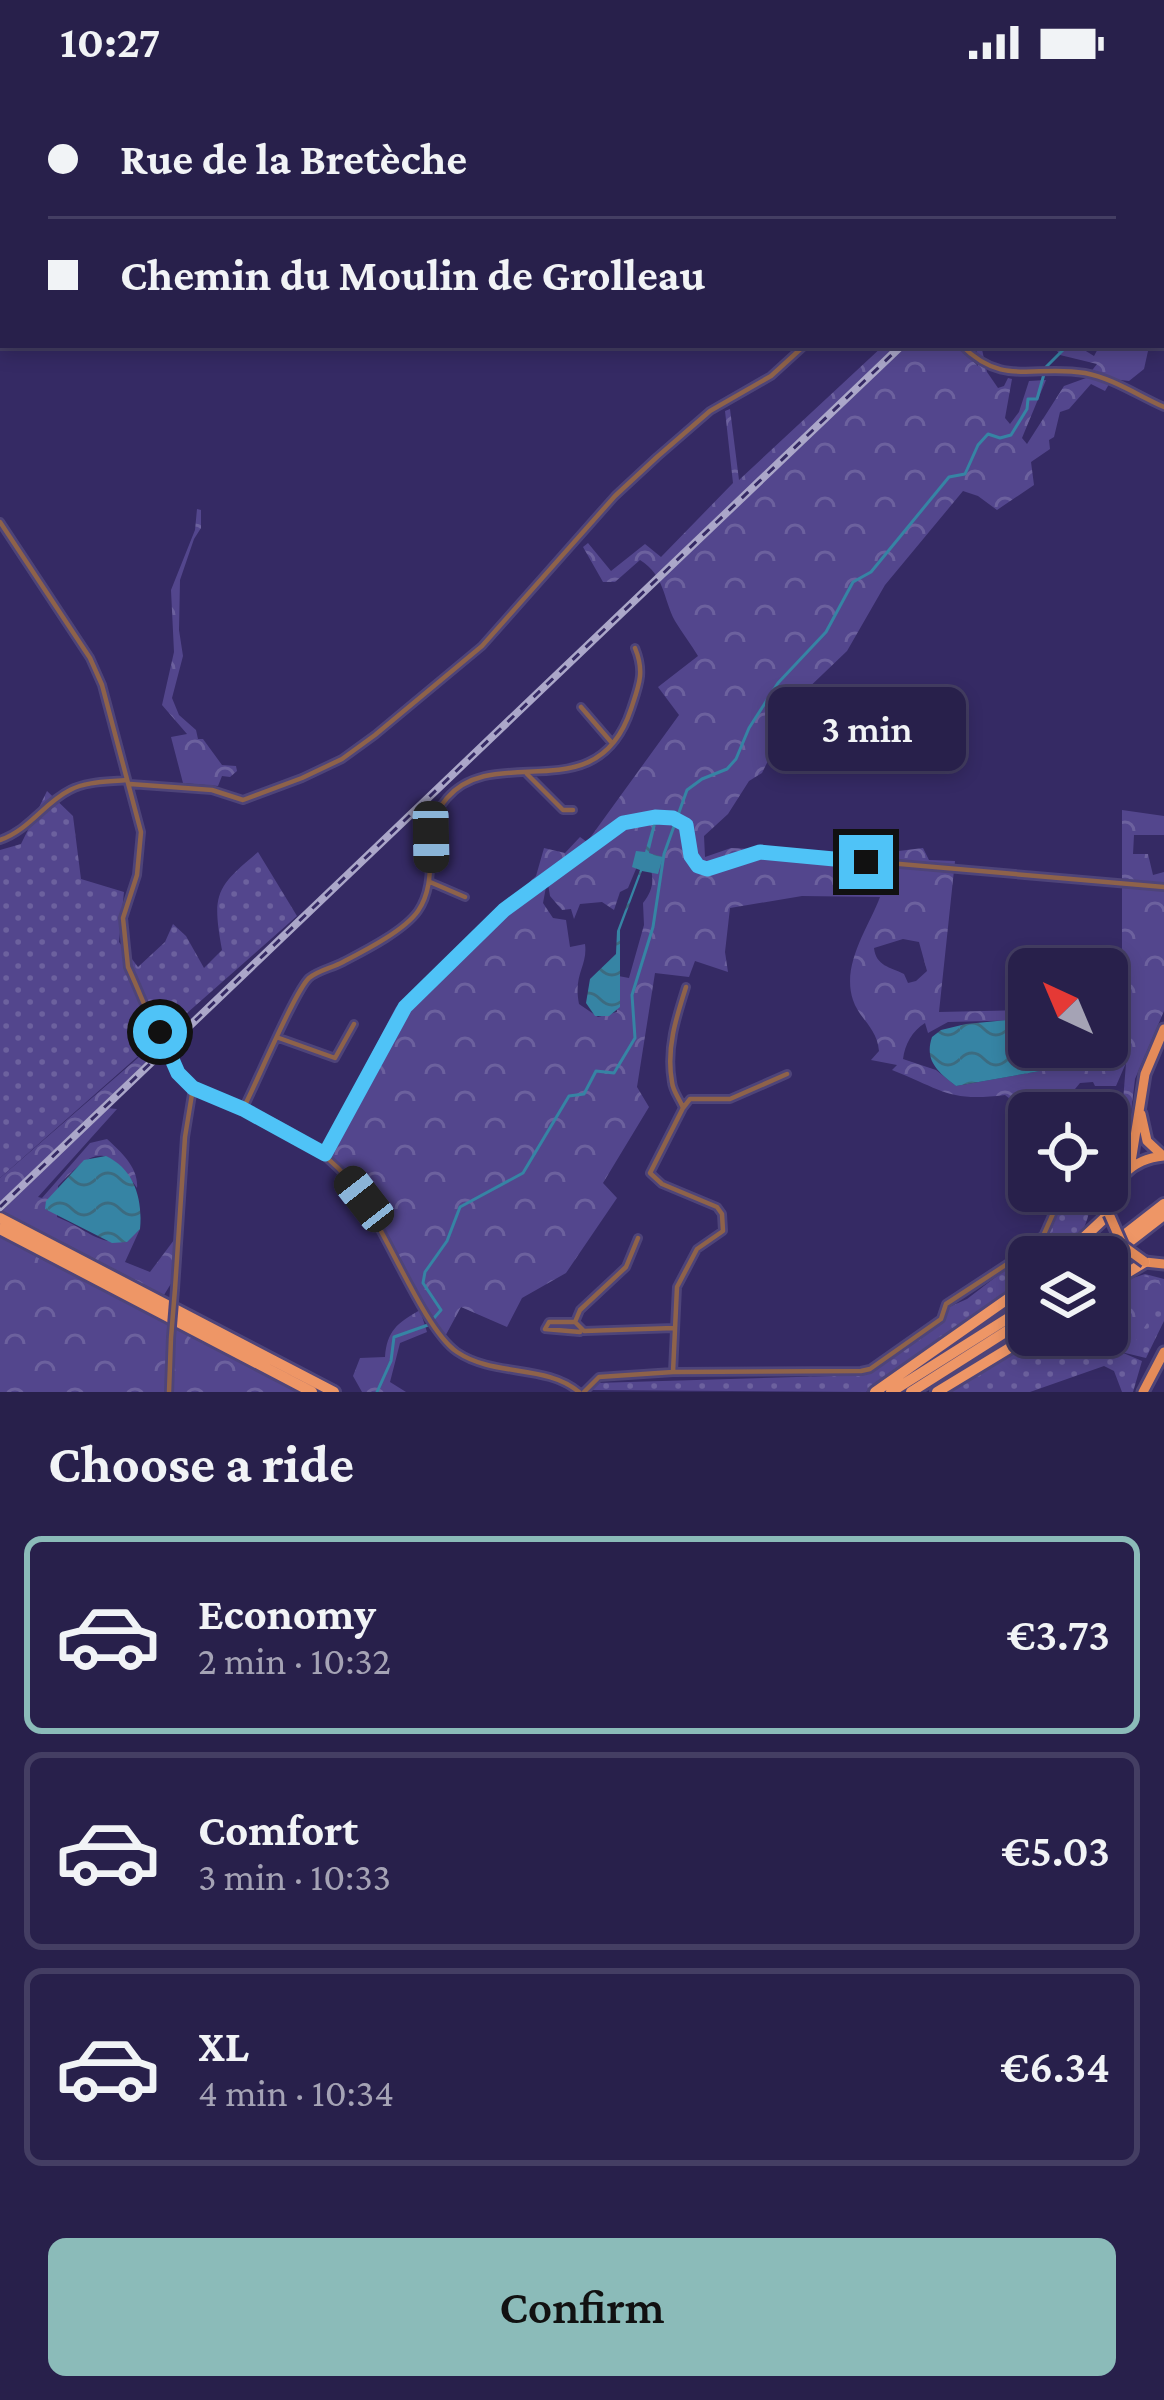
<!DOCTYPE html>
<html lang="en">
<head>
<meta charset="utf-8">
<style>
	:root { --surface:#28204b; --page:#302852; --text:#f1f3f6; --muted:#a5a3b5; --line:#443e63; --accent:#8bbbb9 }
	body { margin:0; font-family:"Crimson Pro",serif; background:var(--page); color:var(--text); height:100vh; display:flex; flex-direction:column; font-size:45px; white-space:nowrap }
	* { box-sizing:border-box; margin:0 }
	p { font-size:39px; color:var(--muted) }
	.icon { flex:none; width:66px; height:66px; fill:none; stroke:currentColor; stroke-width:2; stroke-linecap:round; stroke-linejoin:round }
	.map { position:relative; height:1308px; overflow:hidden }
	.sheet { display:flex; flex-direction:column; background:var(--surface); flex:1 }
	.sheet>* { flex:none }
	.banner { position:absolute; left:0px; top:0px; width:1164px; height:264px; box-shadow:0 6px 18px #0003,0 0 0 3px var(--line); display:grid; align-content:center; height:264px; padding:0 48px; background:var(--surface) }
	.needle { width:78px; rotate:316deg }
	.fabs { position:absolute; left:1008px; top:864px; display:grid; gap:24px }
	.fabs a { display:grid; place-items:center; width:120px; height:120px; border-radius:18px; background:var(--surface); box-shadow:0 6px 18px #0003,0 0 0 3px var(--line); font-size:60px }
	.end { position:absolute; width:54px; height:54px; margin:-27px; border:15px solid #4fc3f7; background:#111; box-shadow:0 0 0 6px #111 }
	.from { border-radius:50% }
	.bubble { position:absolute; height:84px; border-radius:18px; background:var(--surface); box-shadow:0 6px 18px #0003,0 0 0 3px var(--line); font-size:39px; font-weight:600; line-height:84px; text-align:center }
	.car { position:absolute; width:36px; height:72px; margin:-36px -18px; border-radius:15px; box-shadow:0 0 9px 3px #0007; background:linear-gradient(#222 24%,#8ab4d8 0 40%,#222 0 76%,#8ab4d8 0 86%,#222 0) }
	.banner b { display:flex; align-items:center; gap:42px; height:114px; font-size:45px }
	.banner b+b { border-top:3px solid var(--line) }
	.banner i { width:30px; height:30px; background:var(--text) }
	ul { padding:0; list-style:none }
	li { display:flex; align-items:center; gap:36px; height:198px; margin:0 24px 18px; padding:0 24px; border:6px solid var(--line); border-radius:18px }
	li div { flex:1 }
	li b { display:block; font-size:45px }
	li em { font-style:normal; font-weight:600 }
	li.selected { border-color:var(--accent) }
	li>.icon { width:108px; height:108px; stroke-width:1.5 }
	h2 { padding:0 48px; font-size:54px; line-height:144px }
	.primary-button { display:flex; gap:24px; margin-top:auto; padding:24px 48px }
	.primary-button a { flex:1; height:138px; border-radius:18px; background:var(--accent); color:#111; font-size:48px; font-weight:600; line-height:138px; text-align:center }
	.status { display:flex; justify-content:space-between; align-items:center; height:84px; padding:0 60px; background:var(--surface); direction:ltr }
	.status svg { height:33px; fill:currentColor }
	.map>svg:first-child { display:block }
</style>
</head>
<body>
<div class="status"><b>10:27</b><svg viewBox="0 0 49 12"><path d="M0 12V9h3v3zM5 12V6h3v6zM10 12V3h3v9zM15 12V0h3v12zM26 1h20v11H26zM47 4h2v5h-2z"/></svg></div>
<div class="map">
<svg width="1164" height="1308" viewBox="0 0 1164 1308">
	<defs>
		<pattern id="grass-dots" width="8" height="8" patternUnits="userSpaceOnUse" patternTransform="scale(3)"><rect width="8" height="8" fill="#53468d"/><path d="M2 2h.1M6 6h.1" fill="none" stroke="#6c619e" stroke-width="1.8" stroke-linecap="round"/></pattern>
		<pattern id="forest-crowns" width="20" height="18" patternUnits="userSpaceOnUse" patternTransform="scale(3)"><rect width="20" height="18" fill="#53468d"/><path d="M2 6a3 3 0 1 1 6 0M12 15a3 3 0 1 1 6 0" fill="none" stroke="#6c619e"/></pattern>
		<pattern id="water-waves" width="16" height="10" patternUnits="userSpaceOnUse" patternTransform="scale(3)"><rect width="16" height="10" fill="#3684a4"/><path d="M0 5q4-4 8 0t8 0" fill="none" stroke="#3c6b80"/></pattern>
	</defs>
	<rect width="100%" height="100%" fill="#352a64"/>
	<path fill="url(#grass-dots)" d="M47,707l26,25 8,63 43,13 -5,50 19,25 27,-25 8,-18 13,12 18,32 18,-18c-10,-56 -7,-62 36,-98l39,64 -297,262v-328l21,-6z
		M1081,1107l10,7c-3,40 -23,59 -62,59v21l-142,103 -21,11 -274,-2 3,-7 271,-8 78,-57 5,-11 18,-8 77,-59 23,-47z
		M1145,1190l19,5v42l-18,37 -25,-6 21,9 -9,31h-11l-8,-21 -10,-5 -74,26h-86l96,-57h67v-45l10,-7z"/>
	<path fill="url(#forest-crowns)" fill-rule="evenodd" d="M884,261h73l21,21 -2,-21h5l6,27 11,16 6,-2 4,-8 4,1 -7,39 5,6 9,-12 10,-31 17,-1 -24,58 5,6 37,-58 22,-8 11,-14 -37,-9 -5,-7 3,-3h18l18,11 6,-11h31l17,6 -4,18 -15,12 -17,-2 -7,12 -14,-7 -22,25 -9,3 -6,25 -5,3 1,9 -19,13 3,23 -37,25 -19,-14 -15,-5 -78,94 -38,66 -47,45 -38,77 -13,8 -21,33 -24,22 1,21 26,-9 143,6 49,-6 6,12 26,1 -16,151 90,-2v8l-6,2 -75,2 -20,11 -3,-10c-13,8 -20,21 -22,36l33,11 20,16 152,-27 7,-32 -8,-1v-15h15v-201l42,6v19h-30l-1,19h15l5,21 11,-3v139l-29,68 -9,76 -14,13 7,-15 7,-90 -10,23h-21l-2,-4 -13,1 -5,6 -65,10 -5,-4c-57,7 -62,-5 -113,-25l5,-5 -26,-5 8,-9c-2,-24 -20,-32 -26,-51 -12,-36 16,-73 27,-103l-78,-1 -72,12 -5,44 3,20 -33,-11 -6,16 -34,-4 -18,114 12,20 -46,76 14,15 -51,75 -44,25 -15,29 -46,-20 -19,35c-35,-68 -73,-132 -121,-192l75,-143 140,-131 8,-28 21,5 15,-16 7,5 92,-127 -21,-28 40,-31c-7,-12 -16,-23 -23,-35 -12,-23 -10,-45 -35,-61l-25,22h-12l-20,-35 5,-4 23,28 34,-27 16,13 72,-74 -8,-72 5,-2 9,71zM641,773l7,2c6,18 7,29 -5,44l1,22 -15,53 -16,-3 4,37 -19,5 -19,-13c-6,-30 9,-38 6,-60l-15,3 -4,-27 -13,-2 -10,-15 3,-16 -4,-5 6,2 2,12 12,14 9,-1 3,10 6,-15 22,-2 12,8 6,-18 8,-4zM903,855l16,3 8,29 -11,10 -8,2 -4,-9c-14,-7 -28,-8 -30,-26z
		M197,425l4,1v18l-7,11 -14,41 -1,50 4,26 -11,42 7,17 17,15 2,9h5l19,26 14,1 1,5 -7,6 -8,-1 -4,10 -35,-3 -12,-46 16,-3 -25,-29 12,-53 -3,-62 24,-60z
		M147,966l2,9 -149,143v-24z
		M107,1024l10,1 -79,88 4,1 48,-55 17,-4c14,13 32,29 30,49 -32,-46 -43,-39 -79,-2l-1,31c32,12 53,41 83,12l-15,33 25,10 24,-32 -2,42 -8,13 -162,-84z
		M0,1149l280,149 18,10h-298z
		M1143,1192l16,4 5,16 -32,51 -37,-12h12v-36l18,-17z
		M420,1226l7,22 -27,11 -10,39 16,10h-44l-9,-16 7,-18 25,-1c2,-26 12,-34 35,-47z"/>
	<path fill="url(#water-waves)" d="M653,740h3l-7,29 14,4 -5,17 -16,-3 -22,59v77l-11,9h-14l-9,-13 4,-24 26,-25 1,-23 23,-61 -8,-3 4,-16 9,1z
		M1029,934v15l-6,8 6,16 9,-2 9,-8h60v-21l9,2 -8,31 -152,27c-18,-14 -32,-25 -24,-49l9,-7 25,-6z
		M106,1072c28,13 37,43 34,73l-13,13 -15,1 -67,-34 1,-8 38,-41z"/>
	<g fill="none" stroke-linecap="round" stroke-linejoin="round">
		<path stroke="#3684a4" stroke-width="3" d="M1162,0l2,2
			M1161,183l3,-4
			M377,1308l14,-31 3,-24 34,-12 13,-15 -18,-27 2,-11 22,-31 13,-34 63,-34 46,-77 15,-2 12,-23 18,2 21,-35 -3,-43 21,-68 11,-73 23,-64 15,-11 25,-10 9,-10 13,-31 29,-45 48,-51 27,-50 18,-10 78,-95 16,-3 13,-29 10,-11 12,4 11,-3 16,-26 1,-10h9l9,-32 22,-22"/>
		<defs>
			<path id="minor" d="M814,0l1,3
				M961,261c43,43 72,19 124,28 27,5 54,23 79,34
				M0,438l90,136 12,27 39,147 -4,43 -14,43 5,49c13,27 38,96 58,115 12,12 33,17 49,24 43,17 85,39 115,75 33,40 72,147 107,171 37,25 89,12 122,40
				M581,623l31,36
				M527,690l36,36h10
				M130,700l82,6 31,10 59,-22 40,-19 33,-24 107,-89 133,-150 42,-39 53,-46 61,-35 34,-31
				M0,756c29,-10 44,-37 70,-50 17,-9 39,-8 57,-10
				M430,798l35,15
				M279,954l56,20 19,-34
				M683,1024c-3,-9 -10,-16 -11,-26 -6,-33 4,-64 14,-95
				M243,1025c13,-25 52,-118 66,-131 10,-8 23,-10 34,-16 21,-11 61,-31 75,-51 24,-35 0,-80 29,-113 49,-57 150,15 184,-89 8,-24 14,-37 4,-61
				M325,1071l80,-148 99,-96 119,-88 32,-6 18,1 14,7c3,10 0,19 4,29 10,29 48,0 70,-2l403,35
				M1107,1095l13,-2
				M638,1154l-12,29 -46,43 -5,12 9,9 90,-3
				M175,1205l10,-152 8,-49
				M575,1238h-26l-4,7 35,3
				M673,1288l188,-1 9,-2 71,-50 5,-15 87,-57 11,-13 19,-43
				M169,1308l2,-54
				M584,1308l15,-15 74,-5 4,-85 20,-38 26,-18 -1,-17 -5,-7 -55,-23 -12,-11 33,-65 7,-9h40l57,-25"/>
			<path id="primary" d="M1141,1030l6,27 16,15
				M1130,1084l15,-94 19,-45
				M1109,1130c2,-34 22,-55 55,-58
				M1145,1178l19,2
				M1143,1308l21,-40"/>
			<path id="trunk" d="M0,1134l334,174
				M0,1145l312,163
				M1063,1173l46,-43
				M1096,1173l68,-53
				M1107,1175l57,-44
				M1107,1201l38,-23
				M875,1308l154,-108
				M891,1308l138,-87
				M911,1308l118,-75
				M937,1308l94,-57"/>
		</defs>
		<use href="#minor" stroke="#4e4479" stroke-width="10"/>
		<use href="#primary" stroke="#4e4479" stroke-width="15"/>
		<use href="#trunk" stroke="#4e4479" stroke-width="16"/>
		<use href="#minor" stroke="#8e624a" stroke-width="4.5"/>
		<use href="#primary" stroke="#e48b59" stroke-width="9"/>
		<use href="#trunk" stroke="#ee9666" stroke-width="10"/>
		<defs>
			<path id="rail" d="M1161,24l3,-3
				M0,1123l902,-862"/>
		</defs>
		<use href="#rail" stroke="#aba7c9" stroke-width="8"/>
		<use href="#rail" stroke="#352a64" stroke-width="3" stroke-dasharray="9" stroke-linecap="butt"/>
		<defs>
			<path id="minor-bridge" d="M171,1254l4,-49"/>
			<path id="primary-bridge" d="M1109,1130l14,32 22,16"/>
		</defs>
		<use href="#minor-bridge" stroke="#4e4479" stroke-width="10" stroke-linecap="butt"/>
		<use href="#primary-bridge" stroke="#4e4479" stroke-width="15" stroke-linecap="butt"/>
		<use href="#minor-bridge" stroke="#8e624a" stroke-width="4.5"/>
		<use href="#primary-bridge" stroke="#e48b59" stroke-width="9"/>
	</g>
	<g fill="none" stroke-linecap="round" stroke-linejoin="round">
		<path stroke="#4fc3f7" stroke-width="15" d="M160,948l18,41 15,15 50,21 82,45 80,-147 99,-97 119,-87 32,-6 18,1 13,7 5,31 7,10 9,3 53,-17 106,10"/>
	</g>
</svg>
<div class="fabs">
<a><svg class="needle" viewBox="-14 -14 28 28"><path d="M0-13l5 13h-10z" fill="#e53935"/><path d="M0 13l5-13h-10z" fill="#a5a3b5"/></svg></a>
<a><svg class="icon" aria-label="locate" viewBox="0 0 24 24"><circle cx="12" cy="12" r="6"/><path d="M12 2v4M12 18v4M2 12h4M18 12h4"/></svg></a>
<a><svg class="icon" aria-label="layers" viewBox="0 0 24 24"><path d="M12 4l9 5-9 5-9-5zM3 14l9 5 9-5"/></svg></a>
</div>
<i class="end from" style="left:160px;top:948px"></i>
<i class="end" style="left:866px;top:778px"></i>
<div class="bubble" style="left:768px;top:603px;width:198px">3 min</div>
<i class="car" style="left:431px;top:753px;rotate:179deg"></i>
<i class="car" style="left:364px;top:1115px;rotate:322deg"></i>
<div class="banner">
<b><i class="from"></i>Rue de la Bretèche</b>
<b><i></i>Chemin du Moulin de Grolleau</b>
</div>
</div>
<section class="sheet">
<h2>Choose a ride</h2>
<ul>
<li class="selected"><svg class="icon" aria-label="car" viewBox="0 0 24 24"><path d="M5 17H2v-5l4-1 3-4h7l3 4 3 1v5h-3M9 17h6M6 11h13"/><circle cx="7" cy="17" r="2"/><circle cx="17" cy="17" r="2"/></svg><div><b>Economy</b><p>2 min · 10:32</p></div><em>€3.73</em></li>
<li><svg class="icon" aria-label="car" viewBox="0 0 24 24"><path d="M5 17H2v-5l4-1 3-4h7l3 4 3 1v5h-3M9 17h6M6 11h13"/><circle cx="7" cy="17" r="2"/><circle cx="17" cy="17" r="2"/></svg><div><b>Comfort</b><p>3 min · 10:33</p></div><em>€5.03</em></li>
<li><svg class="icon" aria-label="car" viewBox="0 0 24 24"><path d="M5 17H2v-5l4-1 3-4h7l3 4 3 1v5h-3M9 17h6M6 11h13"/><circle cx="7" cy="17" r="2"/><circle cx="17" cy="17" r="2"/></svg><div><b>XL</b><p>4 min · 10:34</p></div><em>€6.34</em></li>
</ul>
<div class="primary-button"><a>Confirm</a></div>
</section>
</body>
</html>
